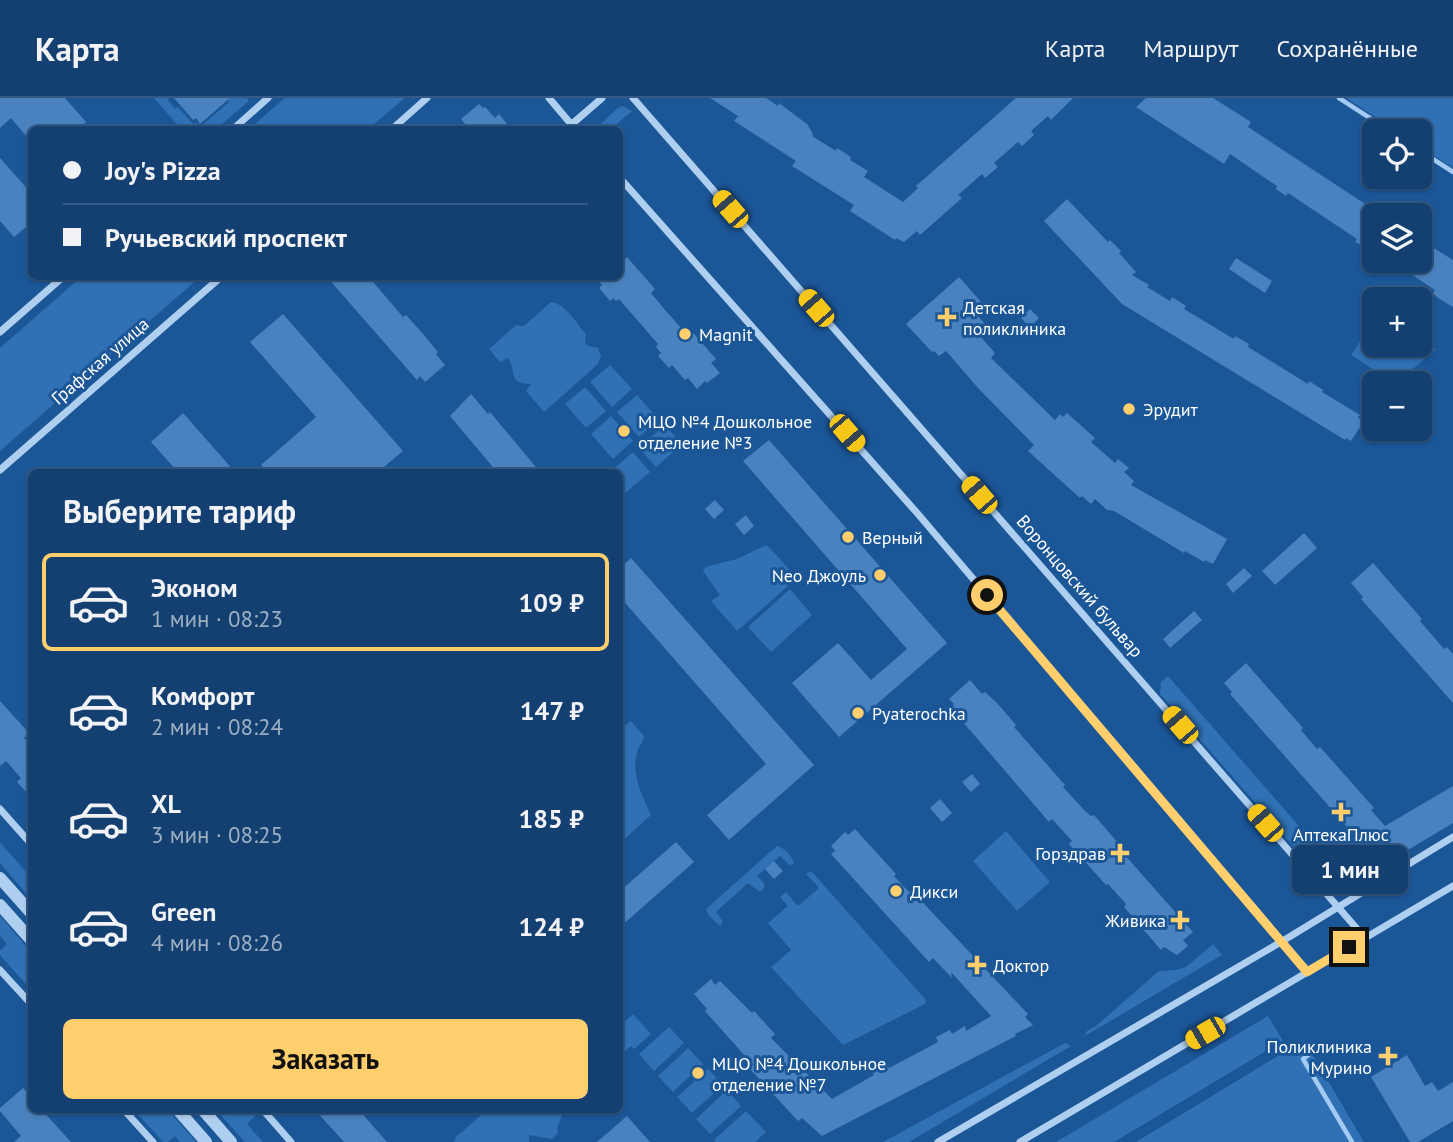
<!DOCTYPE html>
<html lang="ru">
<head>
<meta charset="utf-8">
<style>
	:root { --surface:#144071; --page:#214b79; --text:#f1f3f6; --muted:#9dafc3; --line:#335984; --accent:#ffcf6e }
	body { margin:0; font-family:"PT Sans",sans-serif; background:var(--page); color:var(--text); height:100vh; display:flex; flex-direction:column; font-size:26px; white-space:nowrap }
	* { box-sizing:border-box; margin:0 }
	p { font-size:23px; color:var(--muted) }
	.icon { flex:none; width:38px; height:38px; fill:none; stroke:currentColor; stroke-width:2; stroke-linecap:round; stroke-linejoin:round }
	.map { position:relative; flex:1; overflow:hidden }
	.side { position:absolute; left:28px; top:371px; width:595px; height:644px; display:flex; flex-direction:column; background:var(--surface); border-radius:10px; box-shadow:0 2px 5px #0004,0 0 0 2px var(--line) }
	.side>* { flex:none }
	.top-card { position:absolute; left:28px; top:28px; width:595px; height:154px; border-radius:10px; box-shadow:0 2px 5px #0004,0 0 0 2px var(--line); display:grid; align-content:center; height:154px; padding:0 35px; background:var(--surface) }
	.fabs { position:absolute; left:1362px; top:21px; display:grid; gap:14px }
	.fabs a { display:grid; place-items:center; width:70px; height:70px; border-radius:10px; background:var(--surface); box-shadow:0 2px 5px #0004,0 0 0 2px var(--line); font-size:35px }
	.end { position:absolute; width:32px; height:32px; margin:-16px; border:9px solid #ffcf6e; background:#111; box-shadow:0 0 0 4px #111 }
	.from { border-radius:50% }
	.bubble { position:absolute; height:49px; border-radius:10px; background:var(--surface); box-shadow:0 2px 5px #0004,0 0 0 2px var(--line); font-size:23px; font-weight:700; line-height:49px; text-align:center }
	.car { position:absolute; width:21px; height:42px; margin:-21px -10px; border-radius:9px; box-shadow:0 0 5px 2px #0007; background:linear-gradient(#f5c518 24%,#345 0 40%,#f5c518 0 76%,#345 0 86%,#f5c518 0) }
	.top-card b { display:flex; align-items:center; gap:24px; height:66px; font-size:26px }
	.top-card b+b { border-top:2px solid var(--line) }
	.top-card i { width:18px; height:18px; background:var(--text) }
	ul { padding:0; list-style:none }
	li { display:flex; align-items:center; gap:21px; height:98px; margin:0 14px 10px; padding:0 21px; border:4px solid transparent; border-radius:10px }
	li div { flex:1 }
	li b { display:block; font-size:26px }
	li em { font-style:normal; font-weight:700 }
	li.active { border-color:var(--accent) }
	li>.icon { width:63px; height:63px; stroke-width:1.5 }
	h2 { padding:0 35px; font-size:32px; line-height:84px }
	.action { display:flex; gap:14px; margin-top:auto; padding:14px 35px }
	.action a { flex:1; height:80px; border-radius:10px; background:var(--accent); color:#111; font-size:28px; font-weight:700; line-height:80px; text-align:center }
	header { display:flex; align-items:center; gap:42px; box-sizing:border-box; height:98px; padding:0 35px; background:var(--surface); border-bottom:2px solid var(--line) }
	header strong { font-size:33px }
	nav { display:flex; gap:38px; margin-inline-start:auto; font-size:24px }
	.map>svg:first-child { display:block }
</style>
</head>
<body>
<header>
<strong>Карта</strong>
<nav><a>Карта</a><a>Маршрут</a><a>Сохранённые</a></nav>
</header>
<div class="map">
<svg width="1453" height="1044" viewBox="0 0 1453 1044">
	<rect width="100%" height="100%" fill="#1b5697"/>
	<path fill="#2f71b4" d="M154,0h15l-1,2 7,9 3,-2 15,17 3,-2 4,5 29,-25 -3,-4h21l2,3 -33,28 -34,1z
		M285,0h120l-37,31h-119z
		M1346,0h107v70l-34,-22v-15h-22z
		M623,8l9,5 -21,18h-16l23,-21z
		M81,179h119l-200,174v-103z
		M551,204c14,1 26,22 35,32l-1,8 3,4 10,2 3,8 -3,8 -54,48 -18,-21 5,-7c-24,0 -14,-13 -23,-26l-8,4 -11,-13 27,-24 8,1z
		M1374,222v25h45v-7l17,11 -39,34h-3l-43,-28z
		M610,267l22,24 -20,18 -22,-25z
		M585,289l21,24 -20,17 -21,-24z
		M637,297l22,25 -20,17 -22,-25z
		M611,318l22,25 -20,18 -22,-25z
		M665,327l17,19 -26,23 -17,-19z
		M633,354l17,20 -25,21 -5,-7v-14h-10z
		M764,448h4l29,32 -60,53 -26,-30 9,-6 -17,-24 2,-4 32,-8z
		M790,491l22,26 -41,37 -23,-25z
		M1168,578l153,175 3,9 -7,13 -157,-179 1,-12z
		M631,623l13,15c-1,6 -5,11 -7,16 -6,23 5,43 14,63l-31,28v-114z
		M1006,733l44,51 -33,29 -44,-50z
		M0,744l31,36v21l-31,-36z
		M777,748c7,1 16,11 17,18l-5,1 -9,-9 -23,20 7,7v5l-4,4 -12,-9 -32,29 7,10 -3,4 -11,-10 -3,-7z
		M809,774h3l114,128 -1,4 -82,41 -72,-78 20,-17 -23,-27 20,-17 -8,-9 6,-5 12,14 21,-18 -13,-14z
		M0,818l31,36v38l-31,-35v-4l7,-7 -7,-8z
		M1213,846l9,11 -137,81 2,-5 10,-6 62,-54 17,-1 10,-3z
		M633,916l18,20 -17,15 -3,-3 -10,9 -1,-29z
		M1268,918l15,25 -169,101h-58z
		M669,929l15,16 -30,28 -15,-17z
		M1304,942l60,102h-228z
		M1065,945l6,3 -162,96h-26z
		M688,950l15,16 -30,28 -15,-16z
		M708,971l15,16 -31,28 -15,-16z
		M727,992l14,16 -31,28 -14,-15z
		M134,1012h34l28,32h-16l-5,-6 -7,6h-5z
		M216,1012h35l5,5 -9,9 16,18h-18z
		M487,1012h69l6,5 -5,13 1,5 -6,6 -23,-4v7h-75l2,-5z
		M746,1013l20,21 -11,10h-39l-2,-2z"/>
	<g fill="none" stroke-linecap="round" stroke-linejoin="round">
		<path stroke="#a2caf2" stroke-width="4.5" d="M1339,0l51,33
			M1419,52l34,22
			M1311,955l-8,6 49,83"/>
	</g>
	<path fill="#4982be" d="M0,0h65l21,24 -9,8h-45v13l-21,-25 -11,10z
		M174,0h56l-30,26 -4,-6 -3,2z
		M710,0h56l12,8 1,-3 28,21 6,10 -1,2 24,15 1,-3 14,9 -1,3 18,11 -4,6 39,25 15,-14 -2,-2 100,-88h57l-22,22 -3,-4 -17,15 3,4 -12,11 -4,-4 -24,21 4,4 -13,11 -3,-4 -24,21 4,3 -42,37 -3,-4 -13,11 -8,-4 -1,2 -45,-29 4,-6 -62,-39 4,-5 -62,-40 4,-5z
		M1146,0h67l38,24 -3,5 134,88h-8v36l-19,-9 2,-3 -69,-46 -2,3 -10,-7 1,-3 -3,-2 -44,-30 -6,10 -88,-57z
		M479,6l4,4 2,-1 10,11 4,-4 13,16h-42l-9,-11z
		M0,60l32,36v28l-18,15 -14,-16z
		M1067,101l41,43 2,-2 11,11 -2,2 17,19 -4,3 17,10 -2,2 23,14 2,-4 14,9 -2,3 50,30 1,-3 14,8 -1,3 60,37 1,-3 14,9 -1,2 38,23 -2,3 6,3 -13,20 -5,-3 -1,2 -223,-136 -78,-83z
		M1419,145l8,5 2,-3 24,15v47l-15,-9 -5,-5 2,-3 -44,-29h28z
		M627,159l28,32 -4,4 14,17 19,21 4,-4 28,32 -5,4 9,10 -13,10 -2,-2 -8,8 -9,-11 -3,2 -13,-15 -3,3 -11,-12 3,-3 -5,-6 2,-3 -39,-45 -3,2 -3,-3 -3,3 -11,-13 3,-3 -8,-9h26v-12z
		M1236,160l36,23 -7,12 -36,-24z
		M326,178h42l35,41 3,-2 17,19 15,18 -2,2 9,11 -20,17 -5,-6 -3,4z
		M959,179l23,26 -9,8 16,17 -9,8 15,17 -4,5 64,62 5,-6 3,3 4,-4 28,25 -4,4 24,21 3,-4 11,9 -5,4 10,9 -3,4 96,54 -14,25 -8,-4 -1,2 -19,-11 -1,2 -70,-42 -7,-1 -12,-11 -4,5 -9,-8 -2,2 -52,-47 6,-6 -56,-57 -32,-37 -7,5 -5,-5 -2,1 -26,-28z
		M1030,211l9,9 -9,9 -9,-9z
		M283,216l120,137 -25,21h-110l-7,-7 55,-48 -66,-75z
		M471,296l17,20 2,-2 50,60h-43l-47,-56z
		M183,315l52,59h-57l-27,-30z
		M769,342l178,203 -108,94 -47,-54 46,-40 33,37 36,-31 -164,-188z
		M715,402l9,10 -10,9 -9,-10z
		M746,417l8,11 -10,9 -9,-11z
		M1304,435l13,15 -42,37 -13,-14z
		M631,460l183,207 -85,75 -22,-25 59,-51 -146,-167v-29z
		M1373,465l49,56 -2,2 24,28 3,-2 6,7v49l-92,-104 2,-2 -12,-14z
		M1244,470l8,8 -19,17 -7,-9z
		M1194,513l8,9 -32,28 -7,-9z
		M1246,565l57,65 -2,2 16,19 3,-2 54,61 -3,2 14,16 68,-40v37l-47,28 -3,-2 -24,14 -149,-169 2,-2 -8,-9z
		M970,582l12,14 3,-2 12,11 19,22 -2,2 51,58 -2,2 22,24 6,5 3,-1 31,36 -2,2 70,79 -10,8 5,6 -11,9 -13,-8 -3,3 -37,-43 2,-3 -18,-20 -2,1 -37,-41 3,-3 -20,-22 -3,3 -99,-115 4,-3 -5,-5z
		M0,603l29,32 -5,5 8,8v52l-15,-16 4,-4 -15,-17 -6,5z
		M972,676l8,10 -9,8 -9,-10z
		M940,701l12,14 -10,9 -12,-14z
		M855,731l41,45 -2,2 15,16 2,-2 117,124 -3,3 8,8 -18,9 1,2 -194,100 -20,-18 -4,3 -49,-53 4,-3 -48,-54 2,-2 -13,-15 17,-15 4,6 5,-4 32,32 2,-2 21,23 -4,4 61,61 42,-24 -2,-3 15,-8 2,4 49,-26 -2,-5 14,-7 2,4 13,-8 1,5 25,-15 -40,-44 1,6 -19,-20 -4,4 -98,-108 4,-3 -4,-5 14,-14 3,3z
		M676,744l18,20 -74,65v-36z
		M774,763l9,10 -9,8 -9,-10z
		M1407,957l18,31 7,-4 6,9 15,-9v39l-35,21h-8l-39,-65z
		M23,990l9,9v13h10l29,32h-57l7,-6 -21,-25v-3z
		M315,1012h44l28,32h-43z
		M627,1018l23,26h-53z"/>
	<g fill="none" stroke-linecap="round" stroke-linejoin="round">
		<path stroke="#afcff0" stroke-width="7" d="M549,0l27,32
			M633,0l732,840
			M572,26l30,-26
			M232,32l36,-32
			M391,32l36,-32
			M620,80l298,336 389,458
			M0,234l64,-56
			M0,372l222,-194
			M0,711l32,36
			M0,872l32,35
			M124,1012l29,32
			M263,1012l28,32
			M938,1044l343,-200 172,-105
			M1020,1044l433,-256"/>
		<path stroke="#afcff0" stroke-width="12" d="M0,780l32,36
			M0,807l32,36
			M178,1012l28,32
			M203,1012l28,32"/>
	</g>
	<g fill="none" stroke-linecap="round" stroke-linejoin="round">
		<path stroke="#ffcf6e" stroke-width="9" d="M987,497l320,377 42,-25"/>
	</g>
	<g fill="#ffcf6e" stroke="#1b5697" stroke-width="2.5">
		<path d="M943.5 208.5h7v7h7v7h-7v7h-7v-7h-7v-7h7z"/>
		<circle cx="685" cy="236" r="7"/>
		<circle cx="1129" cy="311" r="7"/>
		<circle cx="624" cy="333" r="7"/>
		<circle cx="848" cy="439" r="7"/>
		<circle cx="880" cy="477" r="7"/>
		<circle cx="858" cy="615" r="7"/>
		<path d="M1337.5 703.5h7v7h7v7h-7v7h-7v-7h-7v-7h7z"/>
		<path d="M1116.5 744.5h7v7h7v7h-7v7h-7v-7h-7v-7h7z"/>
		<circle cx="896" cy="793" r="7"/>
		<path d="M1176.5 811.5h7v7h7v7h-7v7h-7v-7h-7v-7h7z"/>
		<path d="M973.5 856.5h7v7h7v7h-7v7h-7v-7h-7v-7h7z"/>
		<path d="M1384.5 947.5h7v7h7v7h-7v7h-7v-7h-7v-7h7z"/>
		<circle cx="698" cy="975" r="7"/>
	</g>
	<g text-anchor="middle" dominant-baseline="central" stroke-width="6" stroke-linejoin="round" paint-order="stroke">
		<g font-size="18" fill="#fff" stroke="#1b5697" text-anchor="start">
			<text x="963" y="209">Детская<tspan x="963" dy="21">поликлиника</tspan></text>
			<text x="699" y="236">Magnit</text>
			<text x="1143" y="311">Эрудит</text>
			<text x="638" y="323">МЦО №4 Дошкольное<tspan x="638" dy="21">отделение №3</tspan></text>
			<text x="862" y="439">Верный</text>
			<text x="866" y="477" text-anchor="end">Neo Джоуль</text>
			<text x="872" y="615">Pyaterochka</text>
			<text x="1341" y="736" text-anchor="middle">АптекаПлюс</text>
			<text x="1106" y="755" text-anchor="end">Горздрав</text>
			<text x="910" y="793">Дикси</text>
			<text x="1166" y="822" text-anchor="end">Живика</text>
			<text x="993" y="867">Доктор</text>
			<text x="1372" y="948" text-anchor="end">Поликлиника<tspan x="1372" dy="21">Мурино</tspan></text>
			<text x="712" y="965">МЦО №4 Дошкольное<tspan x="712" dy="21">отделение №7</tspan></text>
		</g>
		<g font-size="18" fill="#fff" stroke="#1b5697">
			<text transform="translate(100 263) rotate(-41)">Графская улица</text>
			<text transform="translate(1080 488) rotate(49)">Воронцовский бульвар</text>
		</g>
	</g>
</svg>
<div class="fabs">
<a><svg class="icon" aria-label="locate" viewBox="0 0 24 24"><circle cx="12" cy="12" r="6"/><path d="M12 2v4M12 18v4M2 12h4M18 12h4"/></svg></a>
<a><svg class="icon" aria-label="layers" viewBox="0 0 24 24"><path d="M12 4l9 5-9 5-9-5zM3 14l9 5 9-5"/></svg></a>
<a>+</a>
<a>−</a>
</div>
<i class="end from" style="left:987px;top:497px"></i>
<i class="end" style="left:1349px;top:849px"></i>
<div class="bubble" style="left:1292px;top:747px;width:116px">1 мин</div>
<i class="car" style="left:730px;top:111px;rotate:319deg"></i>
<i class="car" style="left:816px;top:210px;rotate:319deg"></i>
<i class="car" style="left:847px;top:335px;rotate:139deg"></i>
<i class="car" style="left:979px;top:397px;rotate:319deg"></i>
<i class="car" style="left:1180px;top:627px;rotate:319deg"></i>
<i class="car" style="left:1265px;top:725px;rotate:319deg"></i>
<i class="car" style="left:1205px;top:935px;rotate:240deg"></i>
<div class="top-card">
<b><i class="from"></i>Joy's Pizza</b>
<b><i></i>Ручьевский проспект</b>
</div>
<section class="side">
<h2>Выберите тариф</h2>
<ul>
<li class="active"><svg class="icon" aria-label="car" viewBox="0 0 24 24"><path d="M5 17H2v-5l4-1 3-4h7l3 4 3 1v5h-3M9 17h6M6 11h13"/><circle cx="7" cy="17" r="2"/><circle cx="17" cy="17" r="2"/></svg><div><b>Эконом</b><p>1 мин · 08:23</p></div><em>109 ₽</em></li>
<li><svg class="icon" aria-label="car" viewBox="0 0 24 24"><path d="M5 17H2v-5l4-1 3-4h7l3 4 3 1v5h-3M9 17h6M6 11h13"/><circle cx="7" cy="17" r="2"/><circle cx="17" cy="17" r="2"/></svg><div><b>Комфорт</b><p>2 мин · 08:24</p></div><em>147 ₽</em></li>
<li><svg class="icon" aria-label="car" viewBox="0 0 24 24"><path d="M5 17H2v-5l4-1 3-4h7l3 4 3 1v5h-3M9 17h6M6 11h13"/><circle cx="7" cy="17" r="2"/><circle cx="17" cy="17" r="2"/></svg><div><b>XL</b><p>3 мин · 08:25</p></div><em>185 ₽</em></li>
<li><svg class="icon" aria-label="car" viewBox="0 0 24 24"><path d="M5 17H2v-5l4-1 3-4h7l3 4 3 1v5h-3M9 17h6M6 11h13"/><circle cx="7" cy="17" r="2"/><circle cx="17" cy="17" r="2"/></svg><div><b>Green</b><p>4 мин · 08:26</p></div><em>124 ₽</em></li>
</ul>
<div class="action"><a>Заказать</a></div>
</section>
</div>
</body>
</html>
